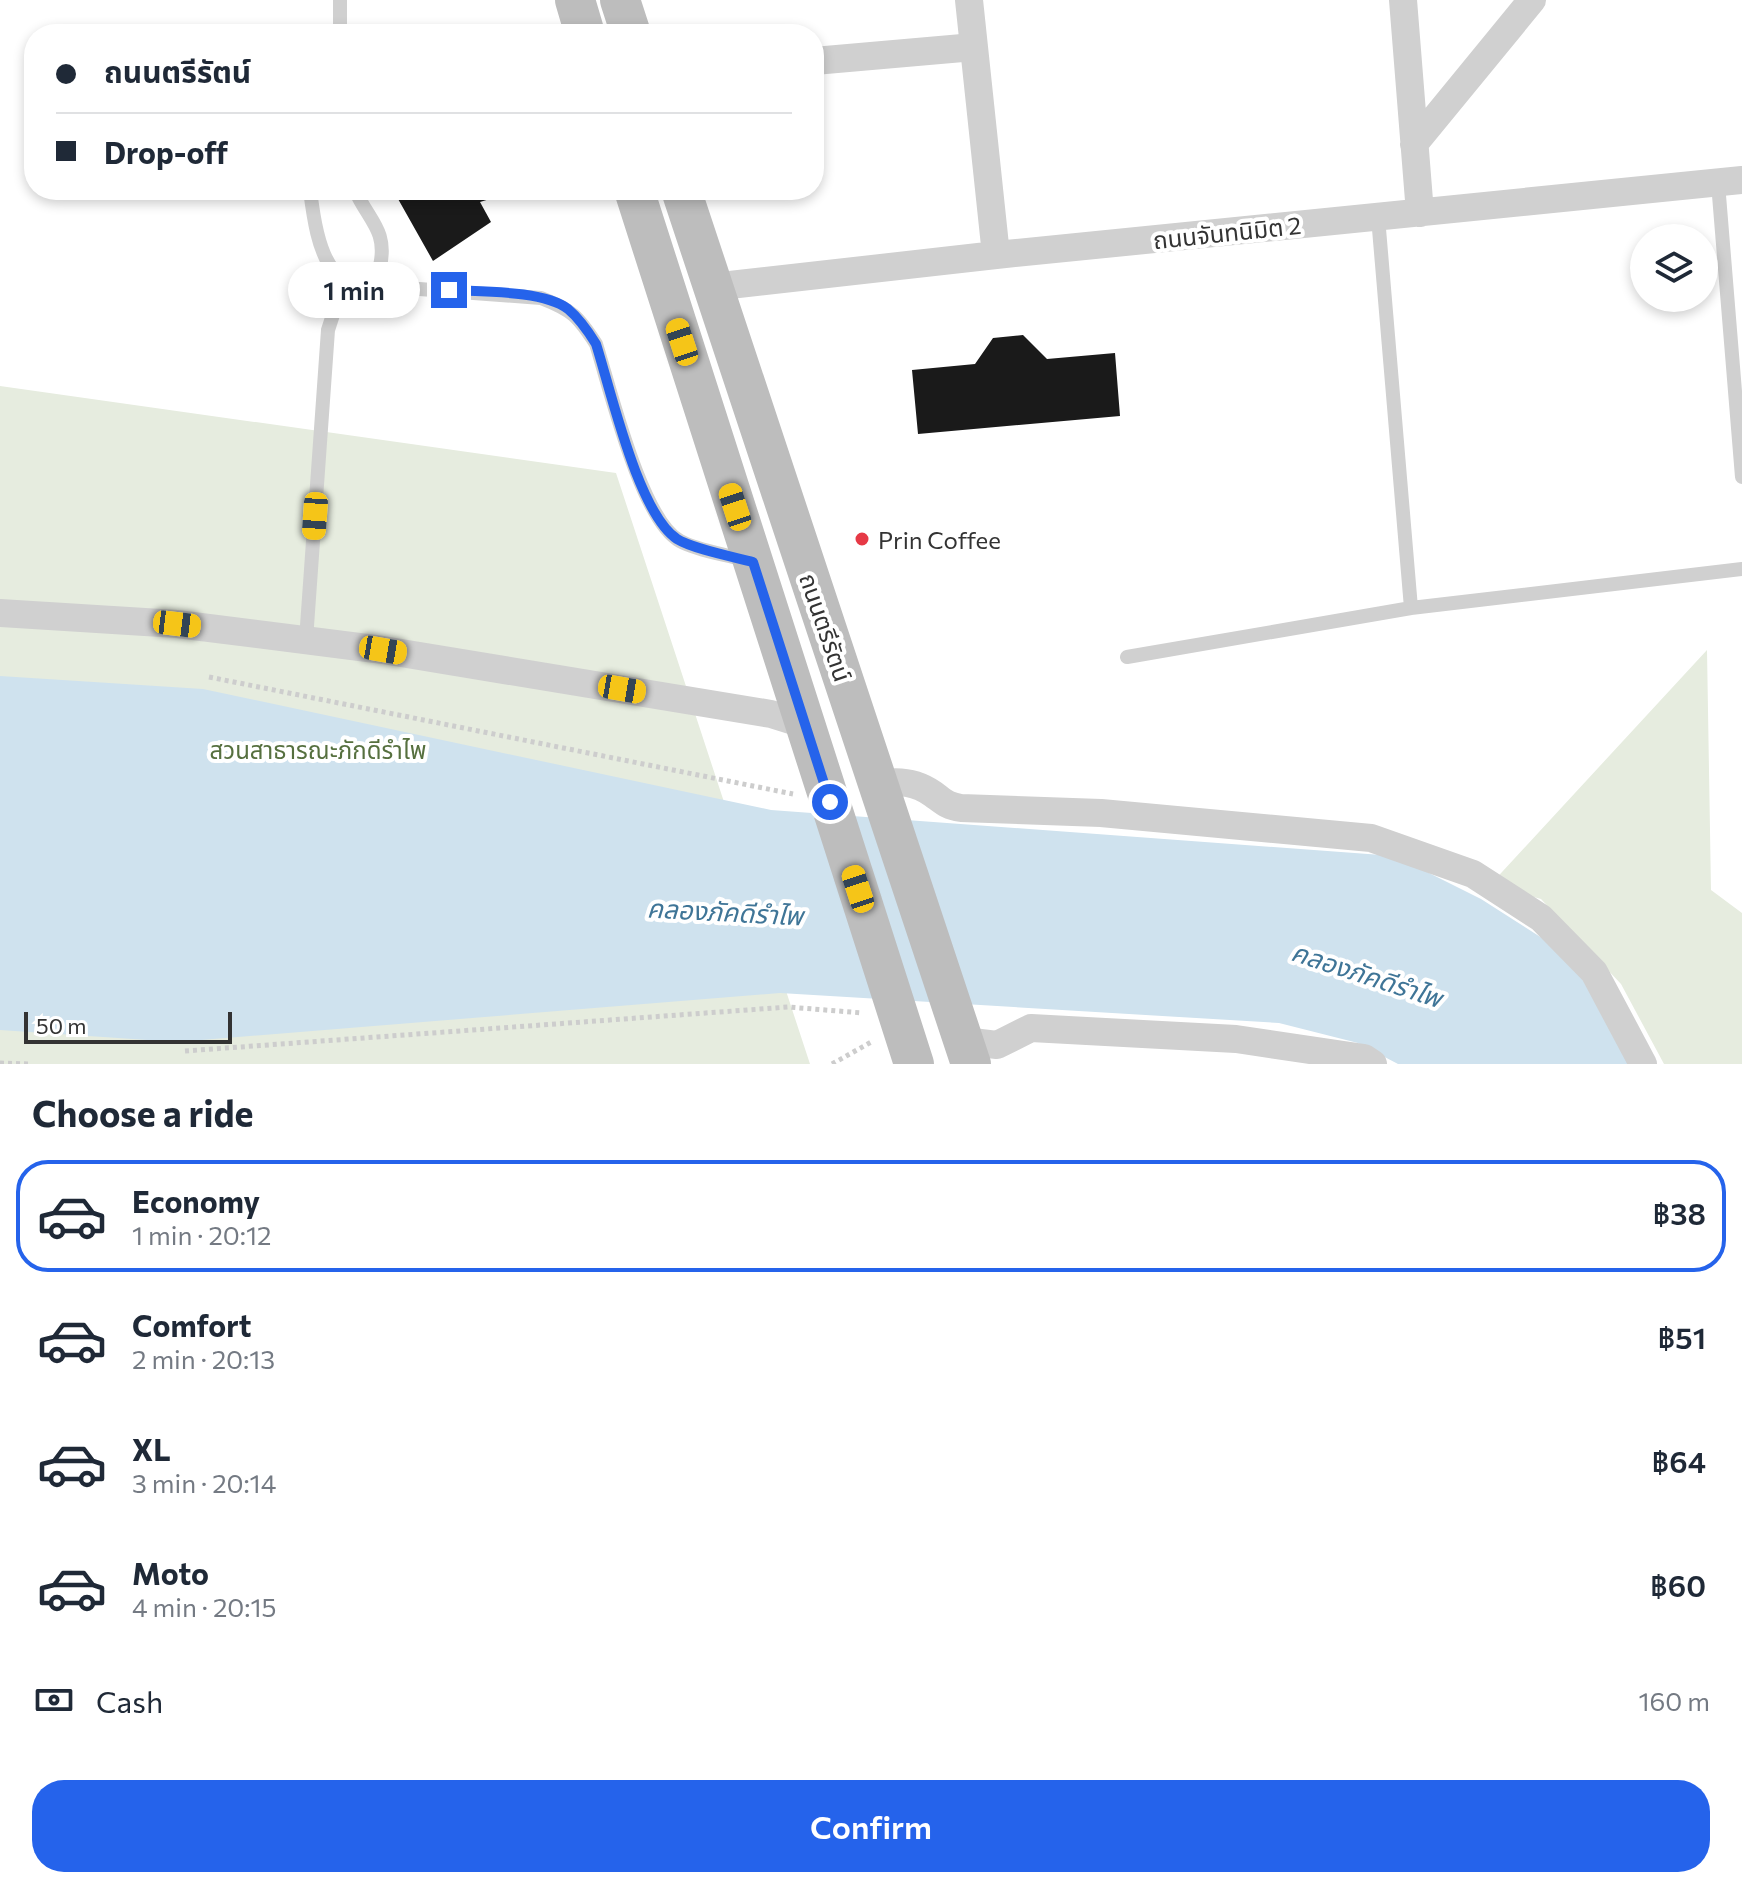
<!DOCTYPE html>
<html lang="en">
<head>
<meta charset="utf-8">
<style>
	:root { --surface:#fff; --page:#f6f6f7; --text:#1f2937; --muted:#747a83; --line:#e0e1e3; --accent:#2563eb }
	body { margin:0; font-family:Commissioner,"Noto Sans Thai",sans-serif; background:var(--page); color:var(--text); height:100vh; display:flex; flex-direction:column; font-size:30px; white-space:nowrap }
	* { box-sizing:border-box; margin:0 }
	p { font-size:26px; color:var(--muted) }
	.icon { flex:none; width:44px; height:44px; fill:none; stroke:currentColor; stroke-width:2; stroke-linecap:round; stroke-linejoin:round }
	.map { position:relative; height:1064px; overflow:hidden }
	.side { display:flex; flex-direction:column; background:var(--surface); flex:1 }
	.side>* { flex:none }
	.banner { position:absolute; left:24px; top:24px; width:800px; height:176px; border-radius:32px; box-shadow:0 4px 12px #0003; display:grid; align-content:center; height:176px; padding:0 32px; background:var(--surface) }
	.controls { position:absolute; left:1630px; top:224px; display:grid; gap:16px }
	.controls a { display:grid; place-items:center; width:88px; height:88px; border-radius:50%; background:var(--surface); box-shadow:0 4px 12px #0003; font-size:40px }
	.scale { position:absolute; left:24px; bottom:20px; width:208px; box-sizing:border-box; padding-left:8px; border:4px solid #333; border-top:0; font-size:22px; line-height:28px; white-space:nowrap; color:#333; -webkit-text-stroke:6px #fff; paint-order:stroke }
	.end { position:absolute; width:36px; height:36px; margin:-18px; border:10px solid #2563eb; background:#fff; box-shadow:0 0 0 4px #fff }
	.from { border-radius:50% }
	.bubble { position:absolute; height:56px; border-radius:28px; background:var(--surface); box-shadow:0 4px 12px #0003; font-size:26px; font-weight:600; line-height:56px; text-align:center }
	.car { position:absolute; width:24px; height:48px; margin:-24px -12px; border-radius:10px; box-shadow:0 0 6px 2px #0007; background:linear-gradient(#f5c518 24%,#345 0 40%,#f5c518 0 76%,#345 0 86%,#f5c518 0) }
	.banner b { display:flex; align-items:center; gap:28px; height:76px; font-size:30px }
	.banner b+b { border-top:2px solid var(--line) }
	.banner i { width:20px; height:20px; background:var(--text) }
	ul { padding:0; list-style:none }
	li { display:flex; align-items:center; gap:24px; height:112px; margin:0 16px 12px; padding:0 16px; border:4px solid transparent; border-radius:32px }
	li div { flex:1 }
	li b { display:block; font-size:30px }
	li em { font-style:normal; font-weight:600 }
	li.selected { border-color:var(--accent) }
	li>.icon { width:72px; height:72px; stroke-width:1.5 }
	h2 { padding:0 32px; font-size:36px; line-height:96px }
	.pay { display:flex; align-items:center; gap:20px; height:88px; padding:0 32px; font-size:30px }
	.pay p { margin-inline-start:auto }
	.action { display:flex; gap:16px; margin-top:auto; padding:16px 32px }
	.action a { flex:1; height:92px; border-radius:32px; background:var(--accent); color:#fff; font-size:32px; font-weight:600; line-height:92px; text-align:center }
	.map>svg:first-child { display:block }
</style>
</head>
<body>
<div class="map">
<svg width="1742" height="1064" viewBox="0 0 1742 1064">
	<rect width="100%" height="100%" fill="#fff"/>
	<path fill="#e6ecdf" d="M0,386l616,87 194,591h-810z
		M1707,650l4,240 31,23v151h-78l-43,-80 -80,-85 -51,-14z"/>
	<path fill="#cfe2ee" d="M0,676l203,13 568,121 624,46 86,43 86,55 69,110h-238l-40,-21 -79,-20 -499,-30 -603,49 -177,-12z"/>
	<path fill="#1a1a1a" d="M393,190h115l1,3 -29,9 11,20 -58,39z
		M1023,335l24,24 68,-6 5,63 -202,18 -6,-64 63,-6 18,-26z"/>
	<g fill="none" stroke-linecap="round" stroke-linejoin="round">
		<path stroke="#cdcdcd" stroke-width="5" stroke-dasharray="4 4" stroke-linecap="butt" d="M209,677l584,117
			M185,1051l603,-44 75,6
			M0,1063l28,1
			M832,1064l41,-23"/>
		<path stroke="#d0d0d0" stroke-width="14" d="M340,34v-34
			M1718,183l24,294
			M310,190c3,24 8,64 25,82 4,5 12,8 17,12l189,14c31,12 37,18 55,46 14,44 45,176 84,197 18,10 45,13 65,19
			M1378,217l33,391 331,-39
			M306,640l22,-310c5,-15 10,-36 24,-46 9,-7 19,-11 28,-18 8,-36 -12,-46 -25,-76
			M1127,657l284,-49"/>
		<path stroke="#d0d0d0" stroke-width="28" d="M969,0l27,255
			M1403,0l17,213
			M814,61l160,-14
			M1414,144l118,-144
			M712,287l284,-32 746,-75
			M0,613l177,11 206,26 388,64 35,11
			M879,784c20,-4 37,-2 54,10 11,8 14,12 28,14l140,5 270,25 102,36 68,44 53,54 49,92
			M964,1041l33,4 34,-17 205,11 128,19 9,6"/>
		<path stroke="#bdbdbd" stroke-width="40" d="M575,0l10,34
			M620,0l11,34
			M634,190l280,874
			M681,190l290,874"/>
	</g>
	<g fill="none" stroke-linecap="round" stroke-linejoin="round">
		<path stroke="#2563eb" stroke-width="10" d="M449,290c32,2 94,0 119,19 12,10 20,22 28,35 15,47 42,169 81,195 16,10 57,18 76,23l77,240"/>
	</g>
	<circle fill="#e63946" stroke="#fff" stroke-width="3" cx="862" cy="539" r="8"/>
	<g text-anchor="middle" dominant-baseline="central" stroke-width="8" stroke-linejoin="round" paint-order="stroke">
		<g font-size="24" fill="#333" stroke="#fff">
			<text transform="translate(1227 232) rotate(-6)">ถนนจันทนิมิต 2</text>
			<text transform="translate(826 627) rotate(71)">ถนนตรีรัตน์</text>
		</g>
		<g font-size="24" fill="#333" stroke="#fff" text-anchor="start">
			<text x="878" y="539">Prin Coffee</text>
		</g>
		<g font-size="24" fill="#56703f" stroke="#fff">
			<text x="318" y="749">สวนสาธารณะภักดีรำไพ</text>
		</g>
		<g font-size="26" font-style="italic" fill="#3f7597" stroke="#fff">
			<text transform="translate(725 911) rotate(3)">คลองภัคดีรำไพ</text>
			<text transform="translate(1367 974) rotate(18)">คลองภัคดีรำไพ</text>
		</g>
	</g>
</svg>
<div class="controls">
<a><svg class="icon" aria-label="layers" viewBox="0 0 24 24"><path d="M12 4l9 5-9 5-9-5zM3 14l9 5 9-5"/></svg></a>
</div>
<div class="scale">50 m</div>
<i class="end from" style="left:830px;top:802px"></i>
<i class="end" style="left:449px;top:290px"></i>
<div class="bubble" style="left:288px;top:262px;width:132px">1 min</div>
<i class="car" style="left:682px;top:342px;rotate:342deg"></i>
<i class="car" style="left:735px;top:507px;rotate:342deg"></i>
<i class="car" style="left:315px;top:516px;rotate:184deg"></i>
<i class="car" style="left:177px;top:624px;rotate:97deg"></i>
<i class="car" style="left:383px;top:650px;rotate:100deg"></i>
<i class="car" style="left:622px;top:689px;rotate:100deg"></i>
<i class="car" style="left:858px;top:889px;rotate:342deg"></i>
<div class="banner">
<b><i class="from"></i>ถนนตรีรัตน์</b>
<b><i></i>Drop-off</b>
</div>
</div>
<section class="side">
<h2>Choose a ride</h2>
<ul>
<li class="selected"><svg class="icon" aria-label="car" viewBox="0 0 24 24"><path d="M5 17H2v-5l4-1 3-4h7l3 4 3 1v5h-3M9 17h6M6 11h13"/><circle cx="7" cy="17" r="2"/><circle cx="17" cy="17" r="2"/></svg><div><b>Economy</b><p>1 min · 20:12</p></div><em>฿38</em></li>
<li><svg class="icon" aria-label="car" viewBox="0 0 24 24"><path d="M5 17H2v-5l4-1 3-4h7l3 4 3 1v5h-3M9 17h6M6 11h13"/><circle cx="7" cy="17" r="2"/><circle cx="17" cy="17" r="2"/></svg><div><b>Comfort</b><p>2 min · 20:13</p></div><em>฿51</em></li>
<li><svg class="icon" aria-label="car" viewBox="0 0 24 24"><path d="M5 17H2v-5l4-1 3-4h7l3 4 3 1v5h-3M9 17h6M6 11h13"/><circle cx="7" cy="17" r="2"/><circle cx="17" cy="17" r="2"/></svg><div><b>XL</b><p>3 min · 20:14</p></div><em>฿64</em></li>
<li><svg class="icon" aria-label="car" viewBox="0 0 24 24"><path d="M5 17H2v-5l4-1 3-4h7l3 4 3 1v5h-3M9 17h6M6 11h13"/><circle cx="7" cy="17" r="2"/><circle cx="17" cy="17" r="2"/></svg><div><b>Moto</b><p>4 min · 20:15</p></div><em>฿60</em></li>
</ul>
<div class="pay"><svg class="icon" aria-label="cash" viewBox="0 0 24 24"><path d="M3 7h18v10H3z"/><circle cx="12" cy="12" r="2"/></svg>Cash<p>160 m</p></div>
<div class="action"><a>Confirm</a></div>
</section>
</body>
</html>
